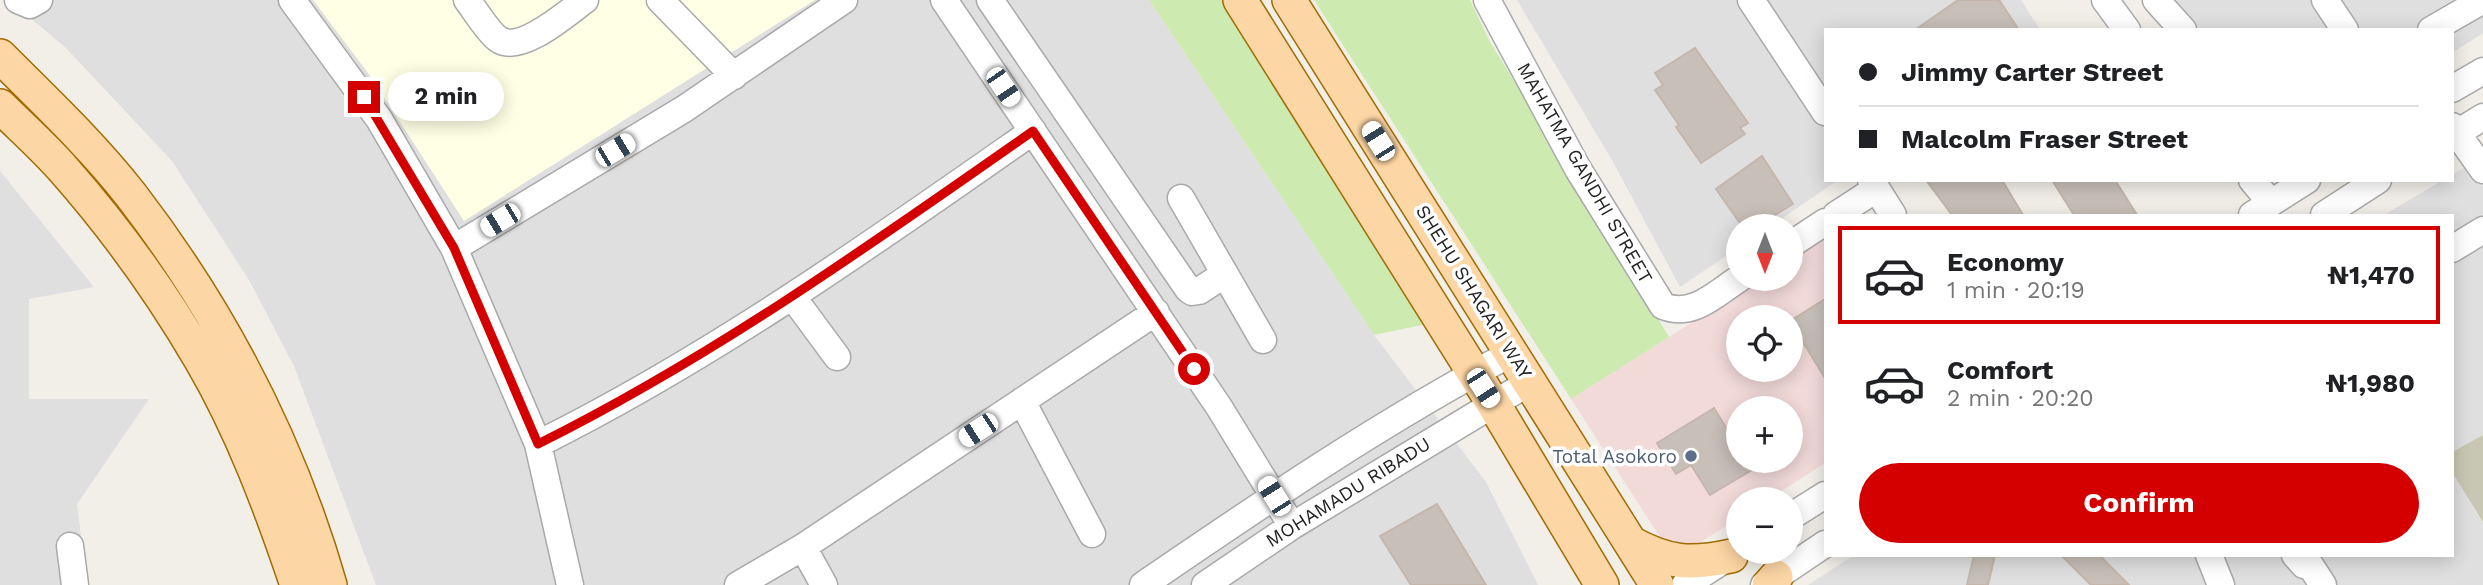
<!DOCTYPE html>
<html lang="en">
<head>
<meta charset="utf-8">
<style>
	:root { --surface:#fff; --page:#f6f6f6; --text:#202124; --muted:#757577; --line:#e0e0e0; --accent:#d40000 }
	body { margin:0; font-family:"Work Sans",sans-serif; background:var(--page); color:var(--text); height:100vh; display:flex; flex-direction:column; font-size:26px; white-space:nowrap }
	* { box-sizing:border-box; margin:0 }
	p { font-size:23px; color:var(--muted) }
	.icon { flex:none; width:38px; height:38px; fill:none; stroke:currentColor; stroke-width:2; stroke-linecap:round; stroke-linejoin:round }
	.map { position:relative; flex:1; overflow:hidden }
	.panel { position:absolute; left:1824px; top:214px; width:630px; height:343px; display:flex; flex-direction:column; background:var(--surface); border-radius:0px; box-shadow:0 4px 18px #0003 }
	.panel>* { flex:none }
	.top-card { position:absolute; left:1824px; top:28px; width:630px; height:154px; border-radius:0px; box-shadow:0 4px 18px #0003; display:grid; align-content:center; height:154px; padding:0 35px; background:var(--surface) }
	.needle { width:46px; rotate:180deg }
	.controls { position:absolute; left:1726px; top:214px; display:grid; gap:14px }
	.controls a { display:grid; place-items:center; width:77px; height:77px; border-radius:50%; background:var(--surface); box-shadow:0 4px 18px #0003; font-size:35px }
	.end { position:absolute; width:32px; height:32px; margin:-16px; border:9px solid #d40000; background:#fff; box-shadow:0 0 0 4px #fff }
	.from { border-radius:50% }
	.bubble { position:absolute; height:49px; border-radius:24px; background:var(--surface); box-shadow:0 4px 18px #0003; font-size:23px; font-weight:700; line-height:49px; text-align:center }
	.car { position:absolute; width:21px; height:42px; margin:-21px -10px; border-radius:9px; box-shadow:0 0 5px 2px #0007; background:linear-gradient(#fff 24%,#345 0 40%,#fff 0 76%,#345 0 86%,#fff 0) }
	.top-card b { display:flex; align-items:center; gap:24px; height:66px; font-size:26px }
	.top-card b+b { border-top:2px solid var(--line) }
	.top-card i { width:18px; height:18px; background:var(--text) }
	ul { padding:12px 0 0; list-style:none }
	li { display:flex; align-items:center; gap:21px; height:98px; margin:0 14px 10px; padding:0 21px; border:4px solid transparent; border-radius:0px }
	li div { flex:1 }
	li b { display:block; font-size:26px }
	li em { font-style:normal; font-weight:700 }
	li.selected { border-color:var(--accent) }
	li>.icon { width:63px; height:63px; stroke-width:1.5 }
	.action { display:flex; gap:14px; margin-top:auto; padding:14px 35px }
	.action a { flex:1; height:80px; border-radius:42px; background:var(--accent); color:#fff; font-size:28px; font-weight:700; line-height:80px; text-align:center }
	.map>svg:first-child { display:block }
</style>
</head>
<body>
<div class="map">
<svg width="2483" height="585" viewBox="0 0 2483 585">
	<rect width="100%" height="100%" fill="#f2efe9"/>
	<path fill="#e0dfdf" d="M9,0h1140l225,335 112,147 52,103h-1162l-82,-219 -45,-86 -77,-119 -106,-113z
		M1517,0h504l19,30h-215v150h13l-67,46h-33v22l-58,39 -67,-125z
		M2147,0h336v33l-31,20v-23h-285z
		M2483,156v279l-31,17v-237h-68l59,-35h9v-5z
		M0,171l94,116 -65,12v100h120l-72,105 10,81h-87z
		M2452,472l31,50v63h-675l46,-30h598z"/>
	<path fill="#f2dad9" fill-rule="evenodd" d="M1825,238v225l-56,36h-31v19l-46,30 -27,-3 -94,-146 191,-121h28v-18zM1738,317h52v52h-52zM1738,408h52v52h-52z"/>
	<path fill="#ffffe5" d="M313,0h502l-351,221 -93,-144z"/>
	<path fill="#c7c7b4" d="M2483,435v87l-31,-50v-20z"/>
	<path fill="#cdebb0" d="M1149,0h73l205,324 -53,11z
		M1314,0h156l19,40 180,297 -98,62z"/>
	<path fill="#c7bfb8" stroke="#c4b6ab" stroke-width="2" d="M1958,0h41l20,30h-104z
		M1695,48l53,75 -8,5 5,6 -44,29 -25,-36 3,-2 -24,-35 8,-5 -8,-12z
		M1762,156l31,48 -36,22h-15l-26,-37z
		M1926,180h76l21,35h-71z
		M2052,180h63l22,35h-63z
		M1825,299v79l-35,-57z
		M1714,408l24,39v13h8l6,10 -42,25 -19,-30 -15,9 -19,-31z
		M1437,504l49,81h-75l-31,-49z
		M1974,555h21l-7,30h-21z
		M2061,555h38l30,30h-38z"/>
	<g fill="none" stroke-linecap="round" stroke-linejoin="round">
		<defs>
			<path id="minor" d="M18,0l12,5 9,-5
				M292,0l87,119 75,129 84,196 32,141
				M467,0c8,10 21,32 31,39 22,16 69,-26 87,-39
				M660,0l74,76
				M944,0l275,407 73,119
				M990,0l198,289 4,3 7,-1 26,-17
				M1487,0l91,169 85,137c30,12 52,-12 77,-28
				M1751,0l74,112
				M2105,0l22,30
				M2156,0l27,30
				M2325,0l20,30
				M2431,30l52,-30
				M2452,89l31,-18
				M2452,126l31,44
				M2452,136l31,-19
				M1871,180l22,35
				M2252,180l19,23
				M1181,198l82,142
				M1836,215l40,-26
				M2252,215l55,-35
				M2324,215l54,-35
				M1790,245l35,-23
				M454,248l230,-139 160,-109
				M2452,249l31,-19
				M792,296l45,61
				M1022,401l70,133
				M538,444c175,-87 335,-201 495,-313
				M1790,517l35,-22
				M70,546l5,39
				M803,547l21,38
				M2209,555l12,30
				M2295,555l9,10h6l13,20
				M738,585l65,-38 353,-235
				M1143,585c120,-82 240,-164 369,-232
				M1205,585l87,-59 238,-144
				M1685,585l42,-27
				M1764,585l61,-41"/>
			<path id="major" d="M1240,0l253,403 109,182
				M1289,0l368,585
				M0,56c45,45 92,89 131,139 90,117 158,248 199,390
				M0,106c21,21 44,41 64,64 51,58 98,123 137,190 41,70 70,148 96,225
				M1631,543c37,20 59,22 100,13
				M1769,585l7,-8"/>
		</defs>
		<use href="#minor" stroke="#a9a9a9" stroke-width="29"/>
		<use href="#major" stroke="#a06b00" stroke-width="36"/>
		<use href="#minor" stroke="#fff" stroke-width="26"/>
		<use href="#major" stroke="#fcd6a4" stroke-width="33"/>
	</g>
	<g fill="none" stroke-linecap="round" stroke-linejoin="round">
		<path stroke="#d40000" stroke-width="9" d="M364,97l90,151 84,196c175,-87 335,-201 495,-313l161,238"/>
	</g>
	<circle fill="#5c6f8a" stroke="#fff" stroke-width="2.5" cx="1691" cy="456" r="7"/>
	<g text-anchor="middle" dominant-baseline="central" stroke-width="7" stroke-linejoin="round" paint-order="stroke">
		<g font-size="19" fill="#222" stroke="#fff">
			<text transform="translate(1585 173) rotate(60)">MAHATMA GANDHI STREET</text>
			<text transform="translate(1474 292) rotate(58)">SHEHU SHAGARI WAY</text>
			<text transform="translate(1348 492) rotate(-32)">MOHAMADU RIBADU</text>
		</g>
		<g font-size="19" fill="#4e5e75" stroke="#fff" text-anchor="end">
			<text x="1677" y="456">Total Asokoro</text>
		</g>
	</g>
</svg>
<div class="controls">
<a><svg class="needle" viewBox="-14 -14 28 28"><path d="M0-13l5 13h-10z" fill="#e53935"/><path d="M0 13l5-13h-10z" fill="#757577"/></svg></a>
<a><svg class="icon" aria-label="locate" viewBox="0 0 24 24"><circle cx="12" cy="12" r="6"/><path d="M12 2v4M12 18v4M2 12h4M18 12h4"/></svg></a>
<a>+</a>
<a>−</a>
</div>
<i class="end from" style="left:1194px;top:369px"></i>
<i class="end" style="left:364px;top:97px"></i>
<div class="bubble" style="left:388px;top:72px;width:116px">2 min</div>
<i class="car" style="left:1003px;top:87px;rotate:146deg"></i>
<i class="car" style="left:1378px;top:141px;rotate:328deg"></i>
<i class="car" style="left:615px;top:150px;rotate:59deg"></i>
<i class="car" style="left:500px;top:220px;rotate:239deg"></i>
<i class="car" style="left:1483px;top:388px;rotate:147deg"></i>
<i class="car" style="left:978px;top:430px;rotate:237deg"></i>
<i class="car" style="left:1274px;top:496px;rotate:328deg"></i>
<div class="top-card">
<b><i class="from"></i>Jimmy Carter Street</b>
<b><i></i>Malcolm Fraser Street</b>
</div>
<section class="panel">
<ul>
<li class="selected"><svg class="icon" aria-label="car" viewBox="0 0 24 24"><path d="M5 17H2v-5l4-1 3-4h7l3 4 3 1v5h-3M9 17h6M6 11h13"/><circle cx="7" cy="17" r="2"/><circle cx="17" cy="17" r="2"/></svg><div><b>Economy</b><p>1 min · 20:19</p></div><em>₦1,470</em></li>
<li><svg class="icon" aria-label="car" viewBox="0 0 24 24"><path d="M5 17H2v-5l4-1 3-4h7l3 4 3 1v5h-3M9 17h6M6 11h13"/><circle cx="7" cy="17" r="2"/><circle cx="17" cy="17" r="2"/></svg><div><b>Comfort</b><p>2 min · 20:20</p></div><em>₦1,980</em></li>
</ul>
<div class="action"><a>Confirm</a></div>
</section>
</div>
</body>
</html>
